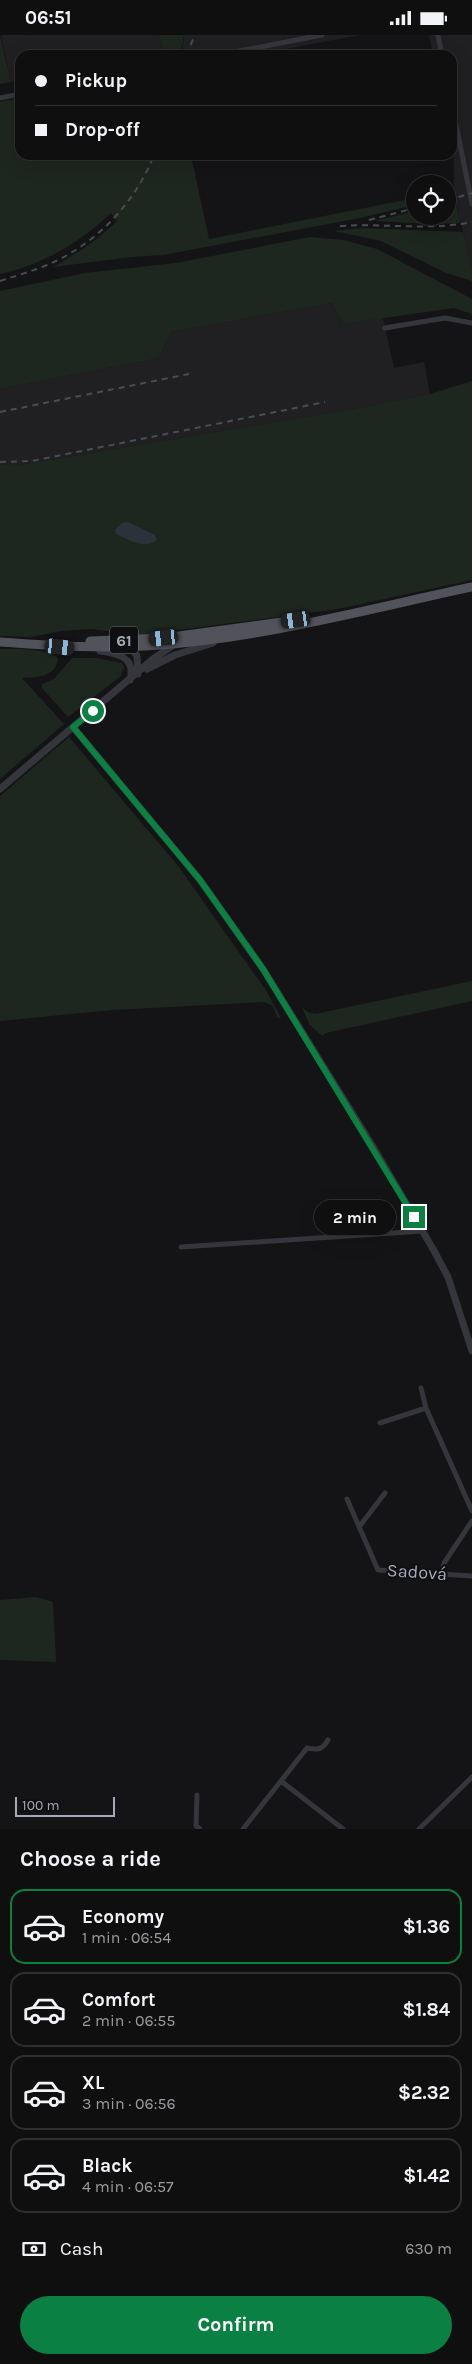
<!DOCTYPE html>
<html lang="en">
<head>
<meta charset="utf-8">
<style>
	:root { --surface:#0f0f10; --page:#181819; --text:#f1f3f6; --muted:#9b9c9f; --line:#2f2f30; --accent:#0b8043 }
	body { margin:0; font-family:Karla,sans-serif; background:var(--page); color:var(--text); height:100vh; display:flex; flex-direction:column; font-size:19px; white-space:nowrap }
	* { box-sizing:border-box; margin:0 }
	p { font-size:16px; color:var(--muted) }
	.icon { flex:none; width:28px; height:28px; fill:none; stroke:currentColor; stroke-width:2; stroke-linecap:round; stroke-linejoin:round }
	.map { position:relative; height:1794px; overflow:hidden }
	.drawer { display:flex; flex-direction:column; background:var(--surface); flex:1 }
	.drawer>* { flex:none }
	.banner { position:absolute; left:15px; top:15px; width:442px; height:110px; border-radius:15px; box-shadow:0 5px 20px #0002,0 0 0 1px var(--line); display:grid; align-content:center; height:110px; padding:0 20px; background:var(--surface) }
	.buttons { position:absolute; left:406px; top:140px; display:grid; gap:10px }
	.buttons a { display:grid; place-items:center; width:50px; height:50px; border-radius:50%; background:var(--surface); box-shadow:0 5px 20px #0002,0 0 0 1px var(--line); font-size:25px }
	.scale { position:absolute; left:15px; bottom:12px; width:100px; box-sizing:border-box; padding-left:5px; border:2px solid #a6aab6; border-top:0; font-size:14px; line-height:18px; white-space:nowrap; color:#a6aab6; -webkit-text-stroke:4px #0f0f11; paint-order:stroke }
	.end { position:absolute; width:22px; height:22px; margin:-11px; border:6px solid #0b8043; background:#fff; box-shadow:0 0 0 2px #fff }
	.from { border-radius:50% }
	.bubble { position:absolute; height:35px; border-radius:18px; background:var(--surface); box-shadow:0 5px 20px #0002,0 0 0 1px var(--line); font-size:16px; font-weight:700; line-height:35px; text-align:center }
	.car { position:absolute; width:15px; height:30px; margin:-15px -8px; border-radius:6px; box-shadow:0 0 4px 1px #0007; background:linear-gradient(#222 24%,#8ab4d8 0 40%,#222 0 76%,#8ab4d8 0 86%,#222 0) }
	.banner b { display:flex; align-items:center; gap:18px; height:48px; font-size:19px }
	.banner b+b { border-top:1px solid var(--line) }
	.banner i { width:12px; height:12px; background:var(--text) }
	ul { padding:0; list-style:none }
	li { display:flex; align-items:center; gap:15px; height:75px; margin:0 10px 8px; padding:0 10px; border:2px solid var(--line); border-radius:15px }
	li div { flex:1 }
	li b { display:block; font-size:19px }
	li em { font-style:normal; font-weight:700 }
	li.on { border-color:var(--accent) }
	li>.icon { width:45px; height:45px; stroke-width:1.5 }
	h2 { padding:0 20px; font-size:22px; line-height:60px }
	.pay { display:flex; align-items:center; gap:12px; height:55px; padding:0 20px; font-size:19px }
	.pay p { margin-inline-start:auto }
	.primary-button { display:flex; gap:10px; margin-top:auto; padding:10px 20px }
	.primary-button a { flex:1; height:58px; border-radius:30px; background:var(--accent); color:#fff; font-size:20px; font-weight:700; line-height:58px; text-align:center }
	.status { display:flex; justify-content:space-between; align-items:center; height:35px; padding:0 25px; background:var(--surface); direction:ltr }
	.status svg { height:14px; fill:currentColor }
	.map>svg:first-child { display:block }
</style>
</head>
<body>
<div class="status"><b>06:51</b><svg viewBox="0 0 49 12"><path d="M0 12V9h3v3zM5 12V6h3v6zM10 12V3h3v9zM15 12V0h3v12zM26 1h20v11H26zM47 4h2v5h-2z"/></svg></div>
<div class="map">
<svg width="472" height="1794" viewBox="0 0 472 1794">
	<rect width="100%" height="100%" fill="#141416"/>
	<path fill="#202023" d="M1,0h158l5,19 -144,1v25l-9,2z
		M184,0h176l-106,20h-72z
		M429,0h43v234l-18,-75 -2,-139h-19z
		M332,268l11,21 40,-6 11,50 30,-6 6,32 -83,16 -333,56 -14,-2v-75l159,-31 12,-26z"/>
	<path fill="#1e2620" d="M0,0l11,47 -11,2z
		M159,0h25l-3,16 -17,3z
		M20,63v57h171l18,84 206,-41v7l-55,13 -197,37 -32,2 -78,10c23,-13 45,-27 64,-46l-6,-8c-31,30 -69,52 -111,61v-172z
		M455,166l6,22 -31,1 -55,-3 40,-10v5h33v-13z
		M361,193l102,4 9,37v12l-26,-8 -65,-32 -47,-10z
		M310,202l33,3 34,9 95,50v15l-18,-6 -111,16 -11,-21 -161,29 -12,26 -159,31v-98l85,-18 91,-10z
		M472,346v199l-134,29 -198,26 -49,-6 -30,2 -30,6 -31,-1v-172l14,2 333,-56 83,-16z
		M0,614c14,0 49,-1 58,9 -2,20 -22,19 -36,20l42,46 -64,55z
		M72,623h24l26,5 2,4 -3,9 -53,41 -26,-29v-4l12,-5z
		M69,702l110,130 88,125 14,26h-4l-4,-12 -9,-4 -152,8 -112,11v-225z
		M472,946v20l-146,32 -4,3 -13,-12 -7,-17 6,5 7,2z
		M36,1562l17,5 3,60 -56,-2v-60z"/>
	<path fill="#2b3239" d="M128,487l27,13 2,5c-13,10 -27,0 -41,-6l-1,-4 7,-7z"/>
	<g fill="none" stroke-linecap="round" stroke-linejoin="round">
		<path stroke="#35363b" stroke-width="5" d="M438,0l4,20
			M219,20l103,-20
			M0,63l20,-4
			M452,70l20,99
			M385,293l60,-10 27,5
			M181,1212l242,-16
			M421,1353l5,20 46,103
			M380,1388l46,-15
			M347,1464l31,71 94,6
			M359,1492l26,-34
			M441,1540l3,-12 28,-42
			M281,1746l62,48
			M197,1760l-1,31 4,3
			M243,1794l64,-81c11,2 15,2 21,-8
			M419,1794l53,-52"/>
		<path stroke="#35363b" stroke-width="7" d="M130,610l7,11 1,18
			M100,616c18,2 36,7 30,29
			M147,634l28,-14 38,-12
			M73,692l127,153 63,89 109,176 61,104 15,28 24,74
			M0,754l153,-130 22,-15"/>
		<path stroke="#51525a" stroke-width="9" d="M90,606l74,-3 125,-17
			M0,607c48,3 96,7 144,4 111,-6 220,-36 328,-59"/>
		<path stroke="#4a4c52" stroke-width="2" stroke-dasharray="6 5" stroke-linecap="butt" d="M186,20l9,-20
			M448,165l24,-7
			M369,185l46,-12
			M340,191c44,-3 88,5 132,-4
			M0,246c18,-6 37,-11 54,-19 45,-21 82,-61 100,-107
			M0,377l189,-38
			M0,427l32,-1 293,-59"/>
	</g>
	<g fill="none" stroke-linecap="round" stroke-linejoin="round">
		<path stroke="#0b8043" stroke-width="6" d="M93,676l-20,16 127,153 63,89 151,248"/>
	</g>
	<g text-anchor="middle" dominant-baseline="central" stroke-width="4" stroke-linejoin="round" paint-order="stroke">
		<rect fill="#0f0f11" stroke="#797c84" stroke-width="1" x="110" y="591.5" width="28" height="27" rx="4"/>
		<g font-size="16" font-weight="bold" fill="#a6aab6">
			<text x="124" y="605">61</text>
		</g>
		<g font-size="18" fill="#a6aab6" stroke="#0f0f11">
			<text transform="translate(417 1537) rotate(4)">Sadová</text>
		</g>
	</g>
</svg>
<div class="buttons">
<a><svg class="icon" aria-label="locate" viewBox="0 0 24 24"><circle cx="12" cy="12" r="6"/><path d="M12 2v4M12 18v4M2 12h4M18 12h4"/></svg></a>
</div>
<div class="scale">100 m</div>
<i class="end from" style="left:93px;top:676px"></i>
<i class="end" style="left:414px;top:1182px"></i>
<div class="bubble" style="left:314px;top:1165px;width:82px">2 min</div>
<i class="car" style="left:296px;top:585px;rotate:262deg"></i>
<i class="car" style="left:164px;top:603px;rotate:264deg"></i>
<i class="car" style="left:60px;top:612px;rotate:96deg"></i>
<div class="banner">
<b><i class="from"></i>Pickup</b>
<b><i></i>Drop-off</b>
</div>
</div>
<section class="drawer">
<h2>Choose a ride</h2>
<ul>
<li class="on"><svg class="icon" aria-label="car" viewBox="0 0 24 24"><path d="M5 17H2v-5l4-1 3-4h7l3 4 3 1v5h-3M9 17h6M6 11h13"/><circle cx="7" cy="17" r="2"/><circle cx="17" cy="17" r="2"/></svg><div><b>Economy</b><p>1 min · 06:54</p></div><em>$1.36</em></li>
<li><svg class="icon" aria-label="car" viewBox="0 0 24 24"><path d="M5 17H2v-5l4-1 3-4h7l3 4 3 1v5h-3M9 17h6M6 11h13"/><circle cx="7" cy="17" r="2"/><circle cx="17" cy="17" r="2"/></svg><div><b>Comfort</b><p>2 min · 06:55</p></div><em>$1.84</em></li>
<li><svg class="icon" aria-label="car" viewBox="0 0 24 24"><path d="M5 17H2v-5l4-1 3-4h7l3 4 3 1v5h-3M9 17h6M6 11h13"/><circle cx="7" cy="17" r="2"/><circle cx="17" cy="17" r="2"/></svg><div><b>XL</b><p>3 min · 06:56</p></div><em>$2.32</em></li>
<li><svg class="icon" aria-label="car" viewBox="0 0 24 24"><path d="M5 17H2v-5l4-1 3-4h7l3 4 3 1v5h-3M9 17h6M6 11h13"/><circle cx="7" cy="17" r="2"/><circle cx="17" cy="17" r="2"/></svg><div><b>Black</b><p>4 min · 06:57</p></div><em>$1.42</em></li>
</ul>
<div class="pay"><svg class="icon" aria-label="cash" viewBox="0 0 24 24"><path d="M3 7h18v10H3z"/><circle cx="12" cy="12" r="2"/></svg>Cash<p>630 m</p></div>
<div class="primary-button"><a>Confirm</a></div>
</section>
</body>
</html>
